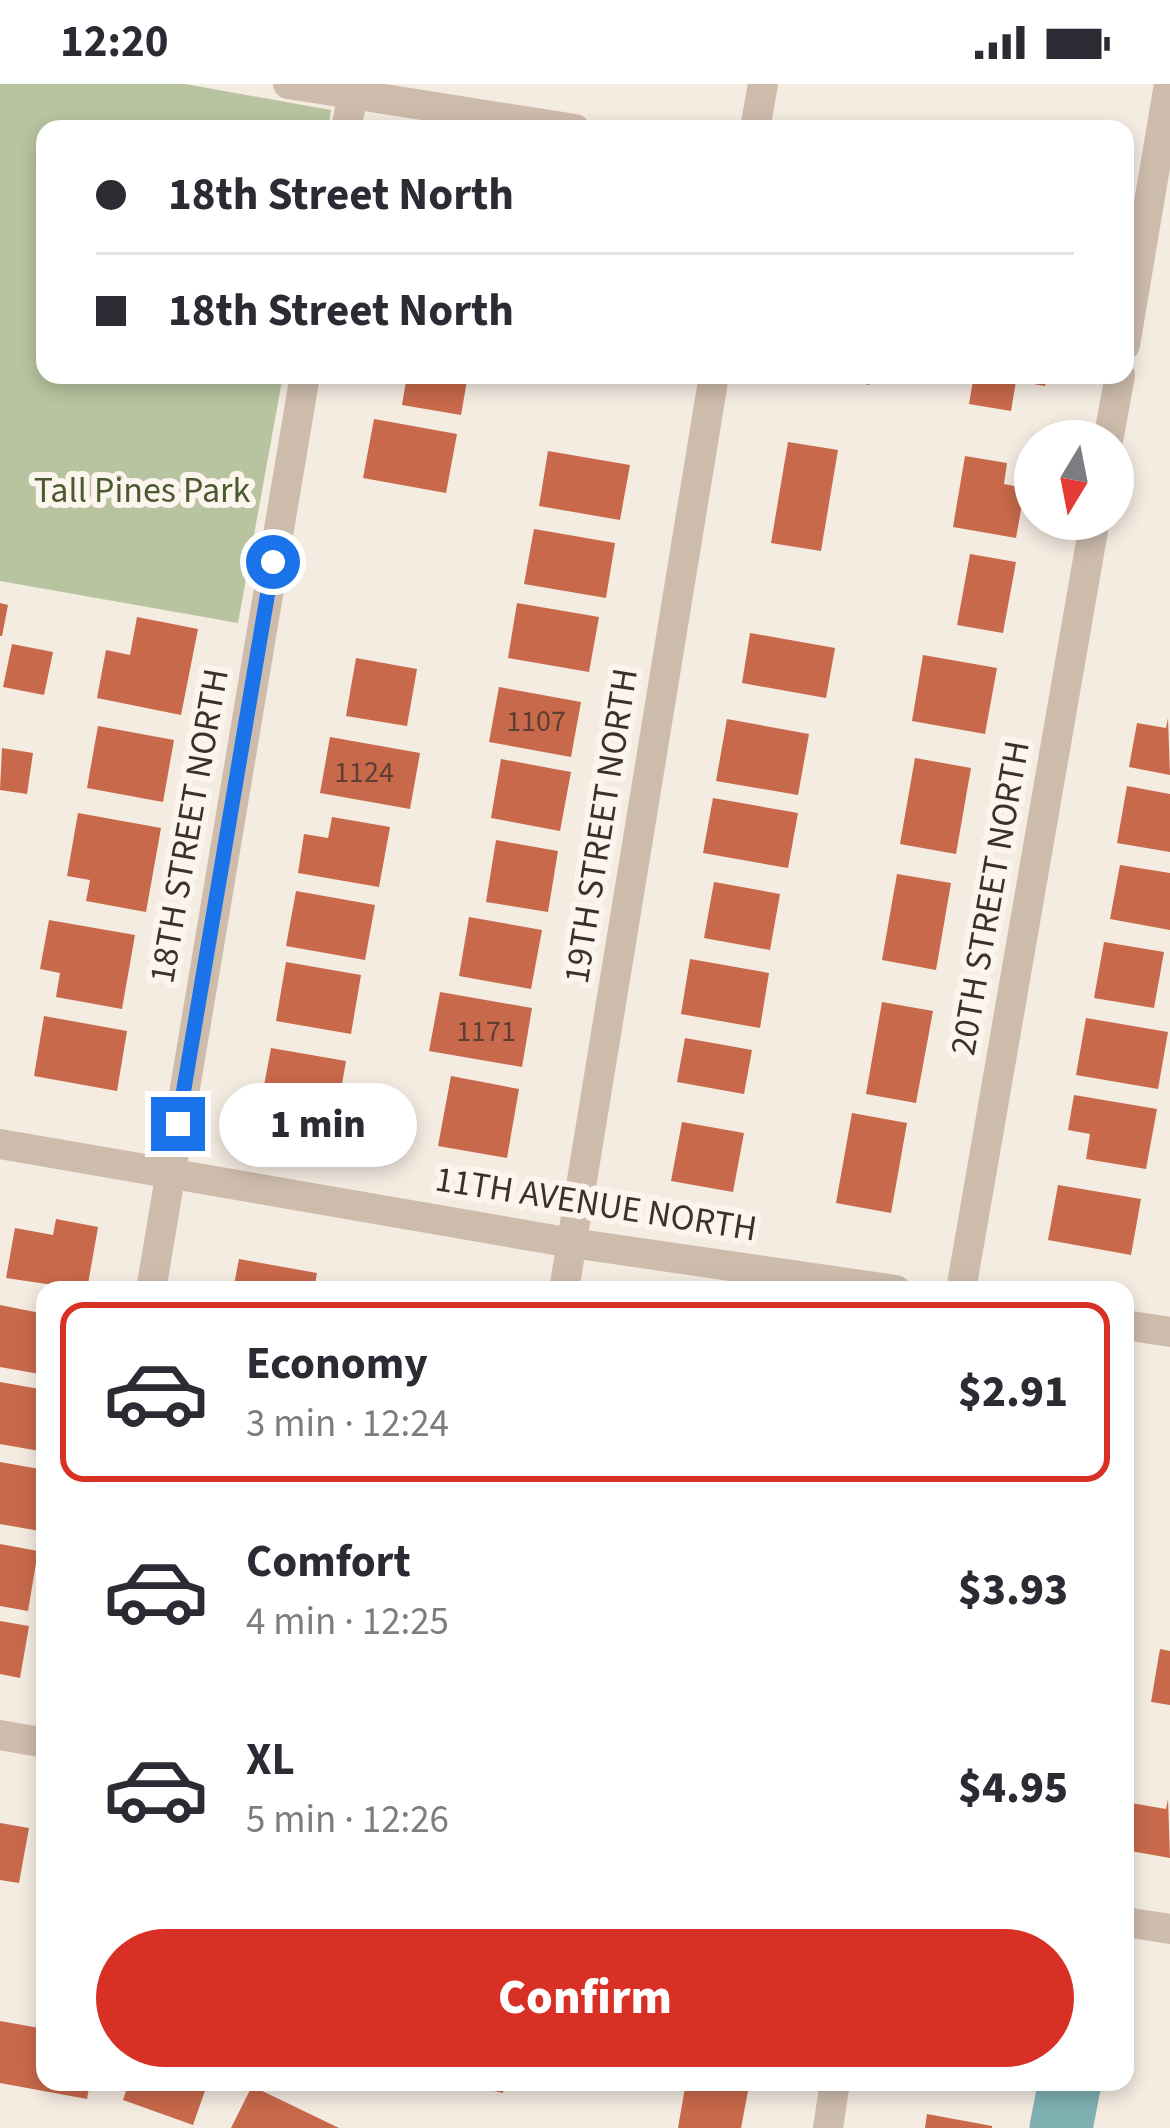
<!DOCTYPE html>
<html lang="en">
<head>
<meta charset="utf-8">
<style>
	:root { --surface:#fff; --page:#f7f7f7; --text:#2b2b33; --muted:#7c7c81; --line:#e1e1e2; --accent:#d93025 }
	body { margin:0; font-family:"Source Sans 3",sans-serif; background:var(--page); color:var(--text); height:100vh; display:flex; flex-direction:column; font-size:45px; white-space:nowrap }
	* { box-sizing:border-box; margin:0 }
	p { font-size:39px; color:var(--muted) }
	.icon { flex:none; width:66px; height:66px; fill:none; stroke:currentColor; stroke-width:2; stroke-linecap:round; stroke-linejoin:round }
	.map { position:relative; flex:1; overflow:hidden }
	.drawer { position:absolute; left:36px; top:1197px; width:1098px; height:810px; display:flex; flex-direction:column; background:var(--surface); border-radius:24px; box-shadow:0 6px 18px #0003 }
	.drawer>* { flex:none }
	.hud { position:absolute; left:36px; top:36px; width:1098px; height:264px; border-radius:24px; box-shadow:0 6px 18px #0003; display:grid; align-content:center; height:264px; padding:0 60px; background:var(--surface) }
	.needle { width:78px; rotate:190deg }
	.fabs { position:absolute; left:1014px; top:336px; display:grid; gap:24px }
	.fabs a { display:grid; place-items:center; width:120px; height:120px; border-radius:50%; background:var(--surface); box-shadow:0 6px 18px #0003; font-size:60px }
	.end { position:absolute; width:54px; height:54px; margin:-27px; border:15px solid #1a73e8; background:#fff; box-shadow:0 0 0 6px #fff }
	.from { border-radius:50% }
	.bubble { position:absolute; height:84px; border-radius:42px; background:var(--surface); box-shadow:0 6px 18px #0003; font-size:39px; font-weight:800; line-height:84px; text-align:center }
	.hud b { display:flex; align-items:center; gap:42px; height:114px; font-size:45px }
	.hud b+b { border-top:3px solid var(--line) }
	.hud i { width:30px; height:30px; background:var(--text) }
	ul { padding:21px 0 0; list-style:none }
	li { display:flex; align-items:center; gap:36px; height:180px; margin:0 24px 18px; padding:0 36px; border:6px solid transparent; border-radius:24px }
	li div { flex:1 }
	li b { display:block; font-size:45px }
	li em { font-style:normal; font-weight:800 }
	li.active { border-color:var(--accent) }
	li>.icon { width:108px; height:108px; stroke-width:1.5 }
	.primary-button { display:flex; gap:24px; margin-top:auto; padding:24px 60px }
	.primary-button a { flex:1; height:138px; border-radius:72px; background:var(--accent); color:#fff; font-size:48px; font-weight:800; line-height:138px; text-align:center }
	.status { display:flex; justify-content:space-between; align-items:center; height:84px; padding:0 60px; background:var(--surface); direction:ltr }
	.status svg { height:33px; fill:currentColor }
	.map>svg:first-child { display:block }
</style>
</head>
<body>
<div class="status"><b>12:20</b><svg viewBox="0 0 49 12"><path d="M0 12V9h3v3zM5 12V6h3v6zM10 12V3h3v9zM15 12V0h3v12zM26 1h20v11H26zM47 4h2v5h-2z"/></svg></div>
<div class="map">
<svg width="1170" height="2044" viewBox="0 0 1170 2044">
	<rect width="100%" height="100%" fill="#f4ebe1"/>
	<path fill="#b8c4a0" d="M0,0h185l146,26 -3,19h-283v246h238l-45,248 -238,-42z"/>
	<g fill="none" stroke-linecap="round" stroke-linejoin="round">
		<path stroke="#7fb0b2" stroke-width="63" d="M1061,2044l9,-46"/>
	</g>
	<path fill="#c8694b" d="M407,291h61l-7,40 -59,-10z
		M832,291h39l-2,10z
		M974,291h73l-2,11 -29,-5 -5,30 -42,-7z
		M374,335l83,15 -11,59 -83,-15z
		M788,358l50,8 -17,101 -50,-8z
		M548,367l82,14 -10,55 -81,-14z
		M965,372l42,7 -3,21 21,4 -9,50 -63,-11z
		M534,445l81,14 -9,55 -82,-14z
		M970,470l46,8 -13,71 -46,-8z
		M0,519l8,2 -6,31h-2z
		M517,519l82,14 -10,55 -81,-14z
		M137,533l61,12 -17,86 -84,-17 9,-48 24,5z
		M750,549l85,15 -9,50 -84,-15z
		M12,560l41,8 -9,43 -41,-8z
		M923,571l74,13 -12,66 -73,-13z
		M356,574l61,11 -10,57 -61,-10z
		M499,603l82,15 -10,55 -82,-15z
		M1168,634l2,57 -41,-8 8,-44 29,5z
		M727,635l82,15 -11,61 -82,-14z
		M98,642l76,14 -11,62 -76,-14z
		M330,653l90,16 -10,56 -90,-16z
		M2,664l31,5 -6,41 -27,-4z
		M915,674l56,10 -15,86 -56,-10z
		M501,675l70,13 -11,59 -69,-13z
		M1127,702l43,8v58l-53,-9z
		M713,714l85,15 -10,55 -85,-15z
		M78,729l83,15 -15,84 -60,-11 4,-21 -23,-4z
		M332,733l58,10 -11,60 -81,-14 6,-39 24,4z
		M496,756l62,11 -10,61 -62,-10z
		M1120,781l50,8v57l-60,-11z
		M897,790l54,9 -15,87 -54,-10z
		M714,798l66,12 -10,56 -66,-12z
		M296,807l79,14 -10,55 -79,-14z
		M469,833l73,13 -11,59 -72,-13z
		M49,836l86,15 -13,74 -66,-12 4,-24 -20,-4z
		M1104,858l60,10 -10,56 -60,-10z
		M690,875l79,14 -9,55 -79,-14z
		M286,878l75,13 -10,59 -75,-13z
		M440,908l92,16 -10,59 -93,-16z
		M882,918l51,9 -17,92 -50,-9z
		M44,932l83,15 -10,60 -83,-15z
		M1086,934l82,14 -10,57 -82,-14z
		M685,954l67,12 -8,44 -67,-12z
		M271,964l75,13 -5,29 25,4 -7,42 -101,-18z
		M451,992l68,13 -12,69 -69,-12z
		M1074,1011l83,14 -11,60 -60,-10 4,-25 -22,-4z
		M852,1029l55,10 -16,90 -55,-10z
		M682,1038l62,11 -11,59 -62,-11z
		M1058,1101l83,14 -10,56 -83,-15z
		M56,1135l42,8 -11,63 -81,-12 9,-50 38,7z
		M239,1175l78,14 -3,17h-81z
		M0,1221l45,9v61l-45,-8z
		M0,1298l45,8v62l-45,-8z
		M0,1378l45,8 -5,61 -40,-7z
		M0,1460l38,7 -10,60 -28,-5z
		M0,1537l29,5 -9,52 -20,-4z
		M1160,1565l10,2v54l-19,-3z
		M1168,1715l2,59 -45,-8v-48l41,7z
		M0,1739l29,5 -10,55 -19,-3z
		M0,1937l45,8v53h45l-3,17 -87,-16z
		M129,1998h79l-15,43 -70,-25z
		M454,1998h51l-2,11z
		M686,1998l62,9 -7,37h-63z
		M252,2002l87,42h-108z
		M927,2030l65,12v2h-67z"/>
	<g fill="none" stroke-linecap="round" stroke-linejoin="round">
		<path stroke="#cdbbac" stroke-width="30" d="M288,0l287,45
			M346,45l9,-45
			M755,45l8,-45
			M1125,261l44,-261
			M1108,357l12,-66
			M0,1060l572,99 324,47
			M151,1206l154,-915
			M564,1206l150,-915
			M961,1206l134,-771
			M1125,1241l45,7
			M0,1651l45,8
			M1125,1838l45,7
			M828,2044l7,-46"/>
	</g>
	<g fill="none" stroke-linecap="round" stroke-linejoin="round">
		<path stroke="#1a73e8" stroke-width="15" d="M178,1040l95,-562"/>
	</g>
	<g text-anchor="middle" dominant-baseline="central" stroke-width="12" stroke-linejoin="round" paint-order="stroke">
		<g font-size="30" fill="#5e3e33">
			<text x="536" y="637">1107</text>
			<text x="364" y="688">1124</text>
			<text x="486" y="947">1171</text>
		</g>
		<g font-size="36" fill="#4a5a2e" stroke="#fbf5ee">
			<text x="142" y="406">Tall Pines Park</text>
		</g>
		<g font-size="36" fill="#3b302b" stroke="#fbf5ee">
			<text transform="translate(189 742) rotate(-80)">18TH STREET NORTH</text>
			<text transform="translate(601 742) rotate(-81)">19TH STREET NORTH</text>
			<text transform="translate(990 814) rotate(-80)">20TH STREET NORTH</text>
			<text transform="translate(596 1120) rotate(9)">11TH AVENUE NORTH</text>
		</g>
	</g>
</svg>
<div class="fabs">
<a><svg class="needle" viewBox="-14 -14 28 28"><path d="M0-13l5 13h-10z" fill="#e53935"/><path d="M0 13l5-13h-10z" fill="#7c7c81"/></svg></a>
</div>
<i class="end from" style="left:273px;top:478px"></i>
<i class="end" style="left:178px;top:1040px"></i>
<div class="bubble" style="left:219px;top:999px;width:198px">1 min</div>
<div class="hud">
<b><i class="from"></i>18th Street North</b>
<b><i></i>18th Street North</b>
</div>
<section class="drawer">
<ul>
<li class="active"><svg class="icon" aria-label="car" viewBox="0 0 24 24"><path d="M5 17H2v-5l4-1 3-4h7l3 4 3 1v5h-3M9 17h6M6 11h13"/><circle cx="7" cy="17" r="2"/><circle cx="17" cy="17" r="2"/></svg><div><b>Economy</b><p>3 min · 12:24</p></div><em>$2.91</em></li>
<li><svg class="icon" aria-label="car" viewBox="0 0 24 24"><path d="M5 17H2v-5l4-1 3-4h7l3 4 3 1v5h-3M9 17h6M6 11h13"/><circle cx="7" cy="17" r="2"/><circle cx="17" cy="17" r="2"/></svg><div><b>Comfort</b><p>4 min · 12:25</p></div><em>$3.93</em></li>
<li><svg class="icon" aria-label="car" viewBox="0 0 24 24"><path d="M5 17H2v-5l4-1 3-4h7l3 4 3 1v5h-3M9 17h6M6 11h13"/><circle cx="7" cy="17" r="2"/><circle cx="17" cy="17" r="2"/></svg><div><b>XL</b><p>5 min · 12:26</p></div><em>$4.95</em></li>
</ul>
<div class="primary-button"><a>Confirm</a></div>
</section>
</div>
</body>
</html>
